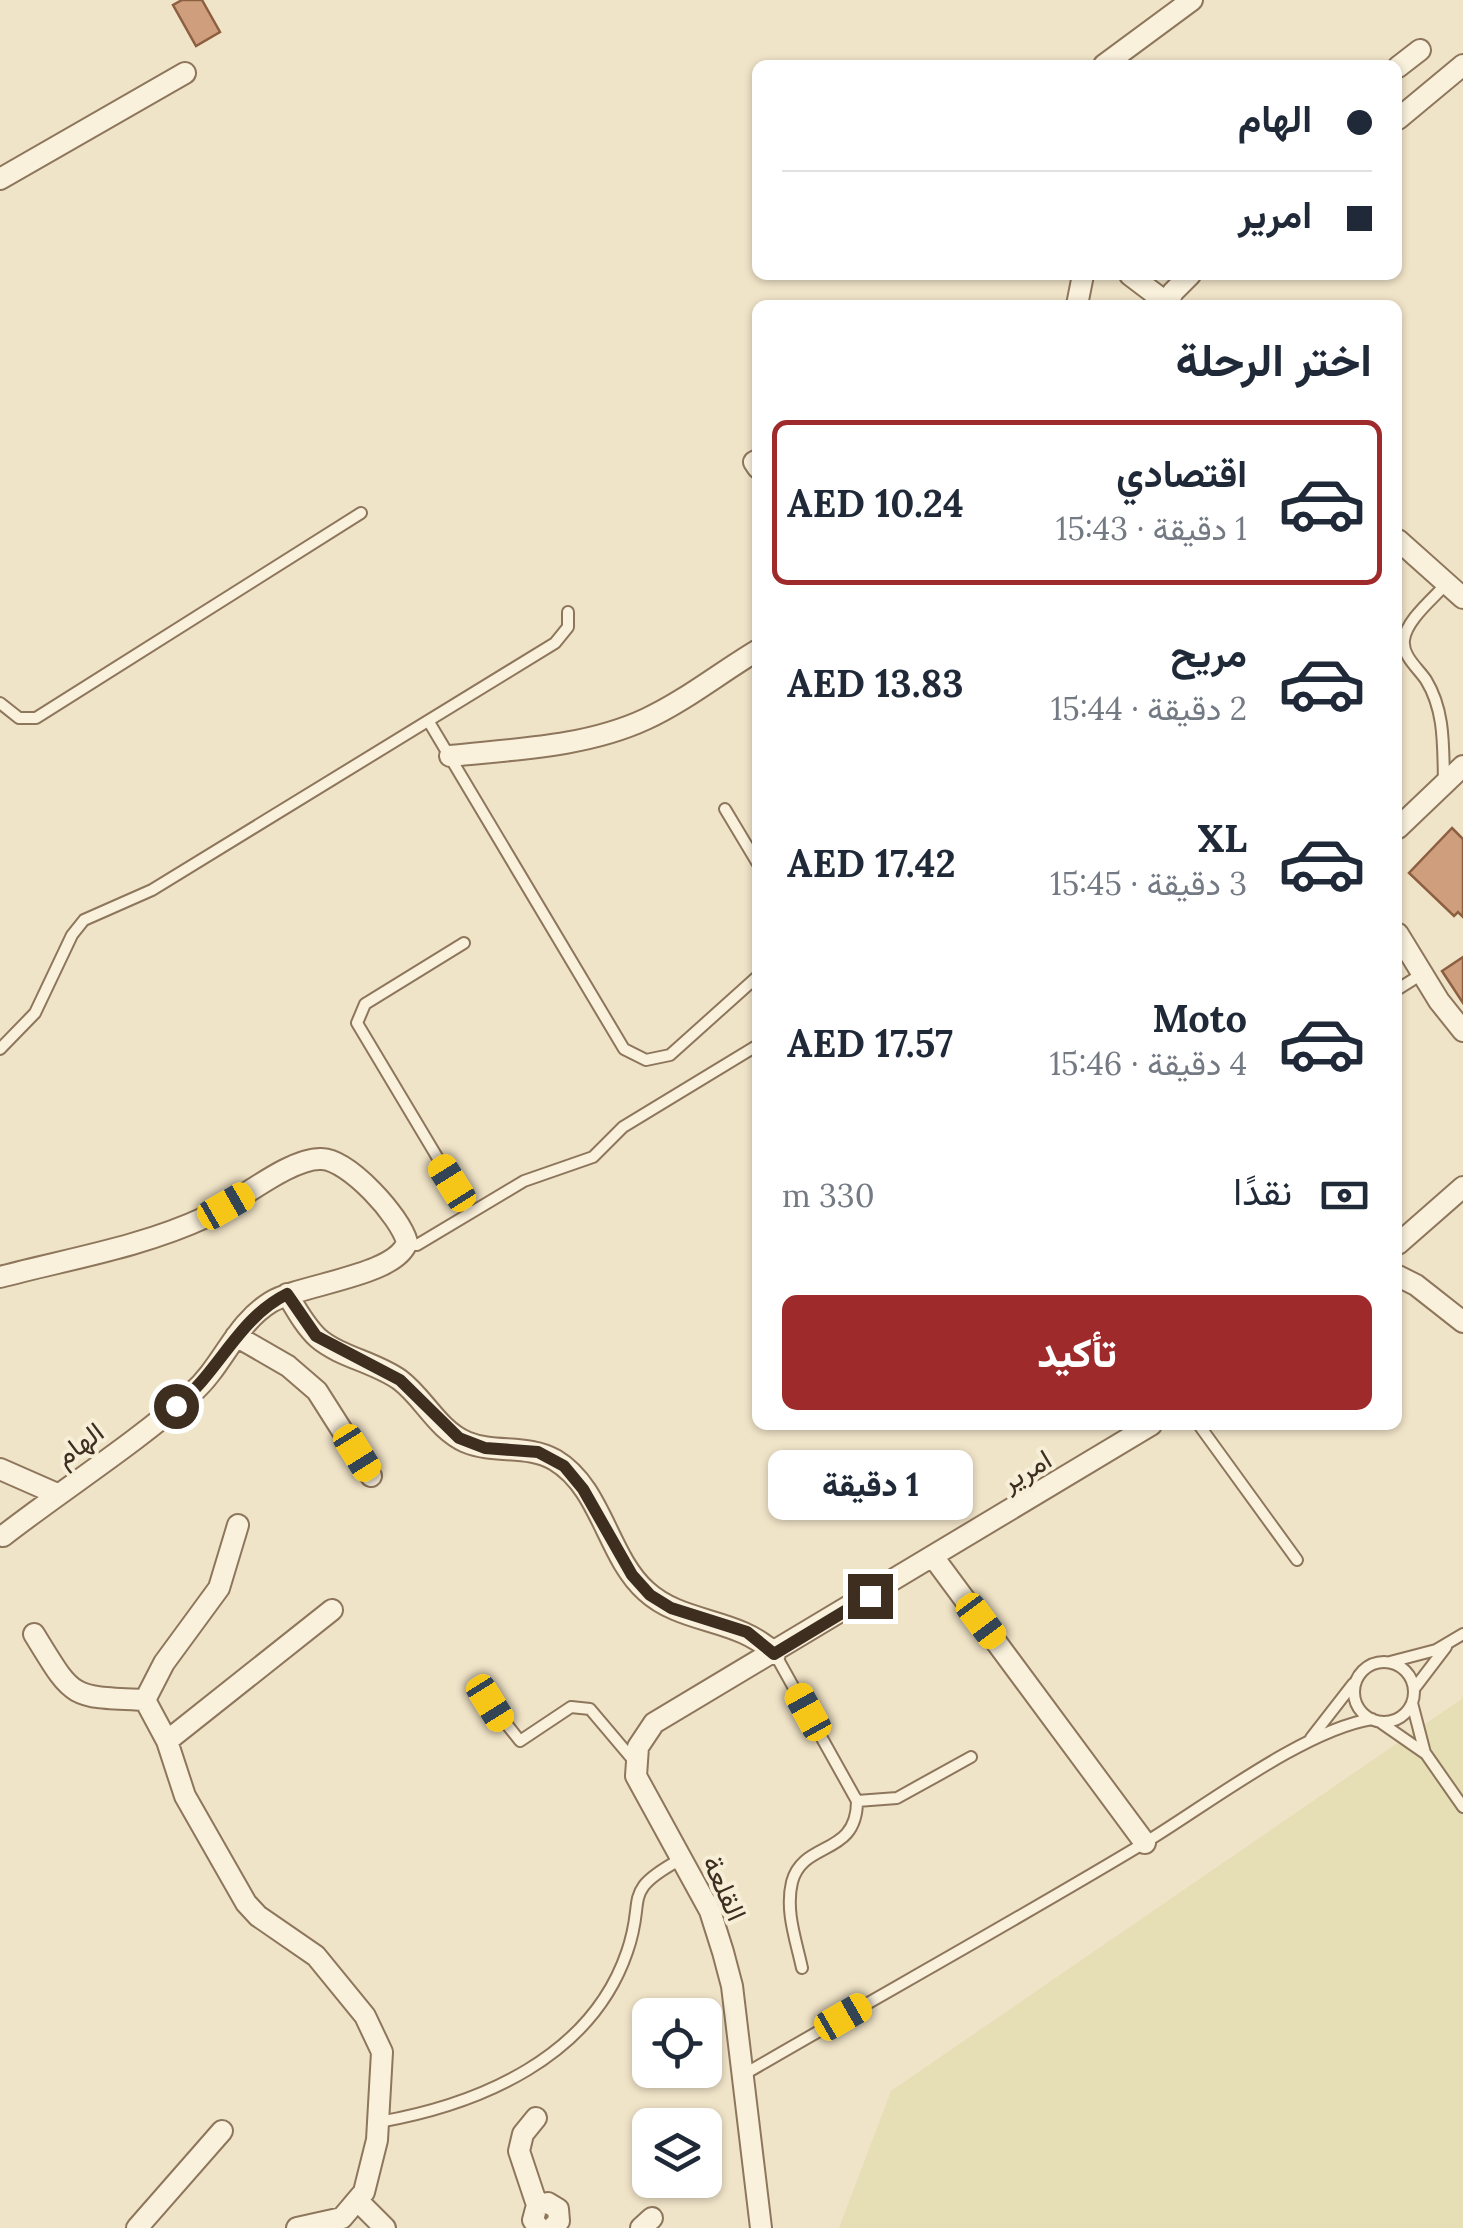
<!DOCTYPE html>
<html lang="ar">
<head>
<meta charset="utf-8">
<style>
	:root { --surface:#fff; --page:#f6f6f7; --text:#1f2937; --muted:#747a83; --line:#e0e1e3; --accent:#9e2a2b }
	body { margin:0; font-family:Lora,Vazirmatn,serif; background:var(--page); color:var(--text); direction:rtl; height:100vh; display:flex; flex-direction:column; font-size:38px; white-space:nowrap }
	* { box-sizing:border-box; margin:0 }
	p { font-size:32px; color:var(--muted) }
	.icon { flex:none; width:55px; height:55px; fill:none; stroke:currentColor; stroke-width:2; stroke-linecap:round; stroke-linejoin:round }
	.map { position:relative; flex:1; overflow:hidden; direction:ltr }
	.details { position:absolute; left:752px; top:300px; width:650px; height:1130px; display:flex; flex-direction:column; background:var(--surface); border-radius:15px; box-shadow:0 2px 8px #0004; direction:rtl }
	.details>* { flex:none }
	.guide { position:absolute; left:752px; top:60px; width:650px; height:220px; border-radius:15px; box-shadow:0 2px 8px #0004; direction:rtl; display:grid; align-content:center; height:220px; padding:0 30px; background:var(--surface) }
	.controls { position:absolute; left:632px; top:1998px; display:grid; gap:20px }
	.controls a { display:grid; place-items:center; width:90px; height:90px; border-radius:15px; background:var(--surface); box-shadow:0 2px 8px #0004; font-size:50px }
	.end { position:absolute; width:45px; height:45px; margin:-22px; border:12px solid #3d2e20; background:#fff; box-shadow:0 0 0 5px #fff }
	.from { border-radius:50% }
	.bubble { position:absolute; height:70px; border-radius:15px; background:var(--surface); box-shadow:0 2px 8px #0004; font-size:32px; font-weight:800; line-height:70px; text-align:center; direction:rtl }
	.car { position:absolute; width:30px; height:60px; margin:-30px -15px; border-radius:12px; box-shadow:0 0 8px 2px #0007; background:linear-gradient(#f5c518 24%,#345 0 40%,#f5c518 0 76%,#345 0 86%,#f5c518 0) }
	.guide b { display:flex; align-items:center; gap:35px; height:95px; font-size:38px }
	.guide b+b { border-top:2px solid var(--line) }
	.guide i { width:25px; height:25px; background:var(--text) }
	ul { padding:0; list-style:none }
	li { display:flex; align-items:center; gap:30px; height:165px; margin:0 20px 15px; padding:0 10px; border:5px solid transparent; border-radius:15px }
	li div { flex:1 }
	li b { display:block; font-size:38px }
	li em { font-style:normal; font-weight:800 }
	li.on { border-color:var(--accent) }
	li>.icon { width:90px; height:90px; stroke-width:1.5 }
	h2 { padding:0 30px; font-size:45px; line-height:120px }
	.pay { display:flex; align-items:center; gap:25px; height:110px; padding:0 30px; font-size:38px }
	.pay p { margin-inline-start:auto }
	.action { display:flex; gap:20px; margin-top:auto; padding:20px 30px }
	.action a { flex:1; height:115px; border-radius:15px; background:var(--accent); color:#fff; font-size:40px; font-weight:800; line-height:115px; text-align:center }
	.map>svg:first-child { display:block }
</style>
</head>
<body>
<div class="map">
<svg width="1463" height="2228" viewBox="0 0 1463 2228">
	<rect width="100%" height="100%" fill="#f0e4c8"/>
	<path fill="#e6deb5" d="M1463,1698v530h-624l52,-137z"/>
	<path fill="#cf9f7d" stroke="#8d5f41" stroke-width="2.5" d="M182,0h20l18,32 -24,14 -23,-41z
		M1452,828l11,11v78l-5,-5 -4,4 -45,-43z
		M1463,957v46l-21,-32z"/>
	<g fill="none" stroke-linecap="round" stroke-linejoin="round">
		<defs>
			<path id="service" d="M0,703l19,15h17l325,-205
				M429,722l195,327 22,11 24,-5 88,-79
				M1444,781c-1,-35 1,-70 -18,-101 -8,-12 -24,-24 -22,-40 2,-20 30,-42 43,-57
				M725,809l33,55
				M464,943l-99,61 -8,19 113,189
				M1398,989l24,-15
				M0,1049l35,-36 37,-78 12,-15 68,-30 403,-247 13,-16v-15
				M407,1245h10l107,-64 69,-24 30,-30 135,-82
				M1199,1425l98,135
				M775,1654l82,147c0,56 -54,39 -65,81 -7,29 4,58 10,86
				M1354 1692a30 30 0 1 1 60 0a30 30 0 1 1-60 0Z
				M1390,1662l46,-12 27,-16
				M1414,1689l32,-42
				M490,1703l30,38 51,-34 19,2 44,52
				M1412,1703l13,50
				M1380,1722l46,32 37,53
				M1311,1738l42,-54
				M857,1801l40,-3 74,-41
				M743,2075c134,-78 270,-153 403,-233 61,-37 158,-112 226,-123
				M379,2122c102,-18 212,-65 248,-170 20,-56 -8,-59 54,-93"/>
			<path id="minor" d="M1104,65l88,-65
				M1398,67l22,-17
				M1398,119l65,-54
				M0,179l185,-106
				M1130,275l37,28
				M1077,305l6,-30
				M1167,305l6,-13 17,-17
				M758,460l-4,2 4,6
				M1398,540l65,58
				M450,756c65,-7 136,-9 196,-37 39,-18 75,-47 112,-69
				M1398,828l65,-62
				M1398,934l41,67 24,30
				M1398,1244l65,-57
				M1398,1276l18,9 47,37
				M0,1277c68,-18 142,-30 206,-60 31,-14 84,-60 116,-58 27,1 78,57 85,83 -10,34 -106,42 -136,60 -36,22 -48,64 -79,91 -59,52 -127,95 -189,143
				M287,1294c9,15 18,32 31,44 22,19 57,24 82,42 24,18 37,49 66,62 29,12 61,2 89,18 47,28 52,96 91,131 37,34 92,26 129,63
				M236,1336l52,30 29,25 54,85
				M0,1469l57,25
				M934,1558l211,285
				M34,1634c40,65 35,63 111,66
				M167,1741l-22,-41 19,-37 55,-75 19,-63
				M536,2118l-13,16 -4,17 18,54 -4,15 6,8
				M358,2201l27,27
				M537,2205l11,-2 10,6 1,12 -7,7
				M137,2228l85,-97
				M297,2228l45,-10 22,-26 13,-52 5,-88 -17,-36 -49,-60 -58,-40 -12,-13 -61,-107 -18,-55 165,-131
				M641,2228l11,-10
				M761,2228l-29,-242 -9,-34 -13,-41 -74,-135 2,-29 16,-24 497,-298"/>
		</defs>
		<use href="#service" stroke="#8d765c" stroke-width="14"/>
		<use href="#minor" stroke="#8d765c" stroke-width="24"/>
		<use href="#service" stroke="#faf1dc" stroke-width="10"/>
		<use href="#minor" stroke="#faf1dc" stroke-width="20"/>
	</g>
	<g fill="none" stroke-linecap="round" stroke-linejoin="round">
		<path stroke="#3d2e20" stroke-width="12" d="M176,1406c43,-33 61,-87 111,-112l29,42 84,44 59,58 26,10 53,4 26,14 19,23 49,86 18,20 21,13 76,24 27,22 96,-58"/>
	</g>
	<g text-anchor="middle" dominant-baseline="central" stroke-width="8" stroke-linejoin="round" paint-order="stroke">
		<g font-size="28" fill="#3d2e20" stroke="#f7eed8">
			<text transform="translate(79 1444) rotate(-37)">الهام</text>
			<text transform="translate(1026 1470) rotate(-31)">امرير</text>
			<text transform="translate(725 1888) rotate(66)">القلعة</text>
		</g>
	</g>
</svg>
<div class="controls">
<a><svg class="icon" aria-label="locate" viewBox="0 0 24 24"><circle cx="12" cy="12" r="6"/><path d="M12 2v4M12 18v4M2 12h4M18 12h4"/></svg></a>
<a><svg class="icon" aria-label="layers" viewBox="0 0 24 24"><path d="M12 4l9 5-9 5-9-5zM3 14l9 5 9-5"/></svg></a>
</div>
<i class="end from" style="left:176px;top:1406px"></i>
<i class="end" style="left:870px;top:1596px"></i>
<div class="bubble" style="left:768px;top:1450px;width:205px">1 دقيقة</div>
<i class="car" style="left:452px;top:1183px;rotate:328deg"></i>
<i class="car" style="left:226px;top:1206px;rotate:60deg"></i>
<i class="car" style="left:357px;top:1453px;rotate:148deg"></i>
<i class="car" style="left:981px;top:1621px;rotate:143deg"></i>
<i class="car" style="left:490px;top:1703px;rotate:148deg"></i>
<i class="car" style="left:808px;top:1712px;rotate:331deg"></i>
<i class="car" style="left:843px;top:2017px;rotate:60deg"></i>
<div class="guide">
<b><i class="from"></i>الهام</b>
<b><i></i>امرير</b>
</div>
<section class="details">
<h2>اختر الرحلة</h2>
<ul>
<li class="on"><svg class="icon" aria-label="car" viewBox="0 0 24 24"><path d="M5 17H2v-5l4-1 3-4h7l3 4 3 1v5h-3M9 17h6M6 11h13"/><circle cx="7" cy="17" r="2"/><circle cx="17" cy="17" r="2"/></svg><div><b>اقتصادي</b><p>1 دقيقة · 15:43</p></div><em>AED 10.24</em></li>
<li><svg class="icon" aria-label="car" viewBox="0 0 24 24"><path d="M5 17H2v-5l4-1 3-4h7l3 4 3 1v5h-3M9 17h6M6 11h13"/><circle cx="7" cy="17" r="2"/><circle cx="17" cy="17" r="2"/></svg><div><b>مريح</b><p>2 دقيقة · 15:44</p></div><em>AED 13.83</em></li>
<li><svg class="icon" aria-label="car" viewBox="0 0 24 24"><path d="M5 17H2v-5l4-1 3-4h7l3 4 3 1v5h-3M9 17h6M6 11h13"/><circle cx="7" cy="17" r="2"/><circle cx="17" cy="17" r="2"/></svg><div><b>XL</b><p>3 دقيقة · 15:45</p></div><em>AED 17.42</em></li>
<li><svg class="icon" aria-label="car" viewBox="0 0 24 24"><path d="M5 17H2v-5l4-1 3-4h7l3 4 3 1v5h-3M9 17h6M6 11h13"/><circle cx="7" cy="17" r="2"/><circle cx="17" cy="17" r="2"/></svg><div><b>Moto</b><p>4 دقيقة · 15:46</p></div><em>AED 17.57</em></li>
</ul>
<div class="pay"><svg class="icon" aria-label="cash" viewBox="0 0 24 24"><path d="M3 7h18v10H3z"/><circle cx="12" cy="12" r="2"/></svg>نقدًا<p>330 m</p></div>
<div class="action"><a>تأكيد</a></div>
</section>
</div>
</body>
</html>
